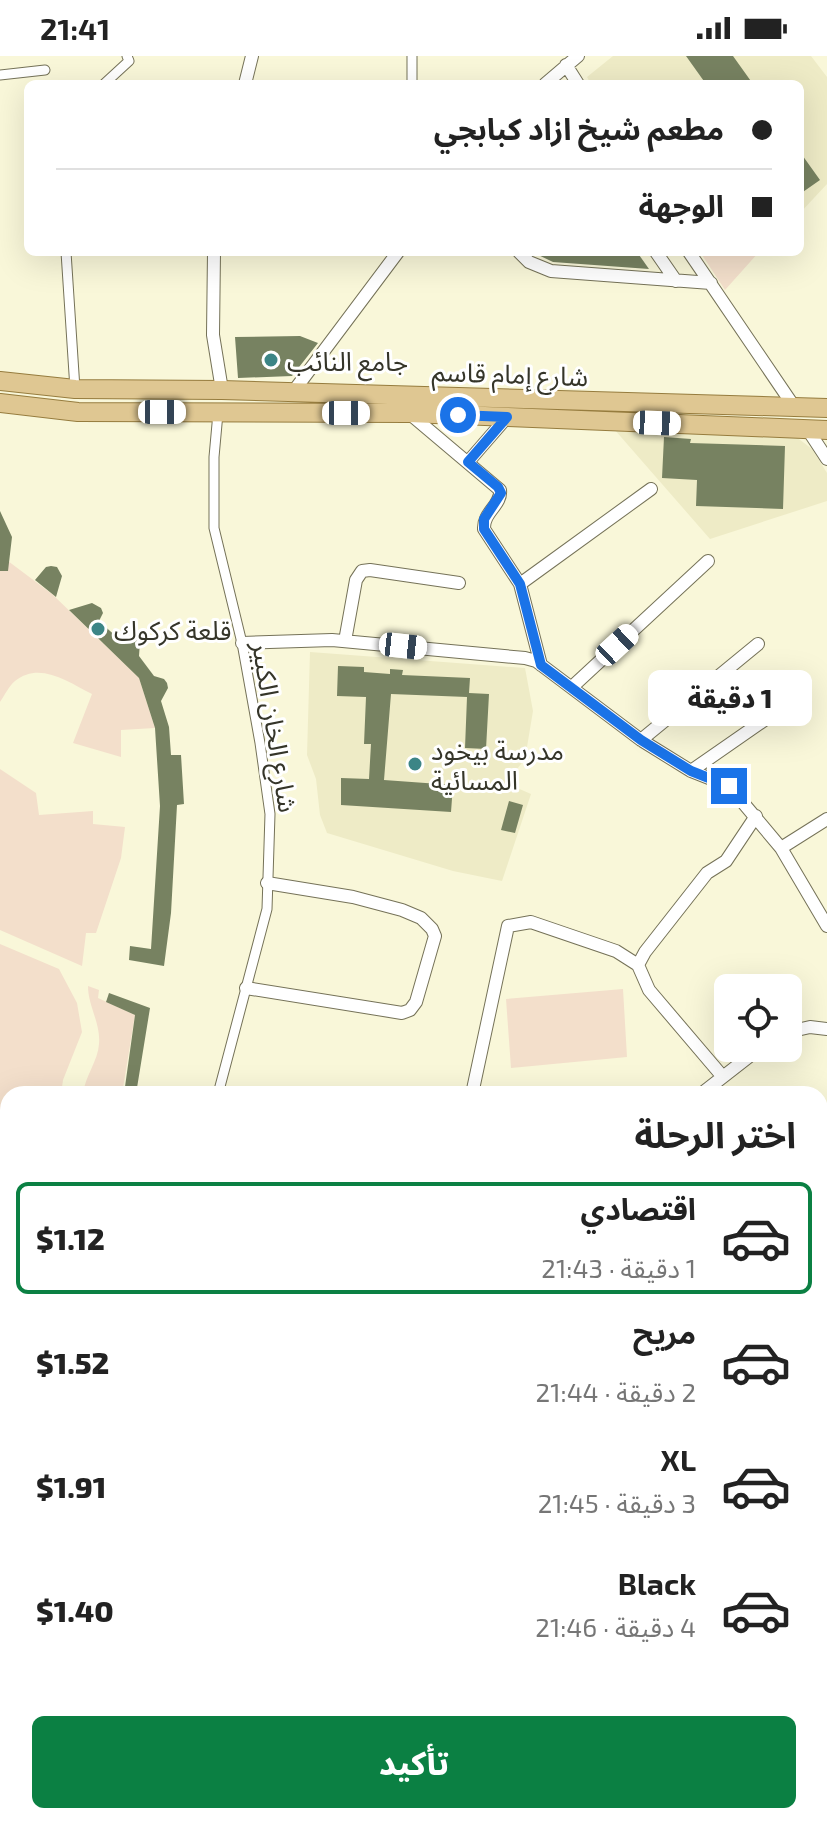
<!DOCTYPE html>
<html lang="ar">
<head>
<meta charset="utf-8">
<style>
	:root { --surface:#fff; --page:#f6f6f6; --text:#222; --muted:#767676; --line:#e0e0e0; --accent:#0b8043 }
	body { margin:0; font-family:"Exo 2","Noto Sans Arabic",sans-serif; background:var(--page); color:var(--text); direction:rtl; height:100vh; display:flex; flex-direction:column; font-size:30px; white-space:nowrap }
	* { box-sizing:border-box; margin:0 }
	p { font-size:26px; color:var(--muted) }
	.icon { flex:none; width:44px; height:44px; fill:none; stroke:currentColor; stroke-width:2; stroke-linecap:round; stroke-linejoin:round }
	.map { position:relative; flex:1; overflow:hidden; direction:ltr }
	.details { position:absolute; left:0px; top:1030px; width:828px; height:738px; display:flex; flex-direction:column; background:var(--surface); border-radius:24px 24px 0 0; box-shadow:0 8px 32px #0002; direction:rtl }
	.details>* { flex:none }
	.banner { position:absolute; left:24px; top:24px; width:780px; height:176px; border-radius:12px; box-shadow:0 8px 32px #0002; direction:rtl; display:grid; align-content:center; height:176px; padding:0 32px; background:var(--surface) }
	.buttons { position:absolute; left:714px; top:918px; display:grid; gap:16px }
	.buttons a { display:grid; place-items:center; width:88px; height:88px; border-radius:12px; background:var(--surface); box-shadow:0 8px 32px #0002; font-size:40px }
	.end { position:absolute; width:36px; height:36px; margin:-18px; border:10px solid #1a73e8; background:#fff; box-shadow:0 0 0 4px #fff }
	.from { border-radius:50% }
	.bubble { position:absolute; height:56px; border-radius:12px; background:var(--surface); box-shadow:0 8px 32px #0002; font-size:26px; font-weight:800; line-height:56px; text-align:center; direction:rtl }
	.car { position:absolute; width:24px; height:48px; margin:-24px -12px; border-radius:10px; box-shadow:0 0 6px 2px #0007; background:linear-gradient(#fff 24%,#345 0 40%,#fff 0 76%,#345 0 86%,#fff 0) }
	.banner b { display:flex; align-items:center; gap:28px; height:76px; font-size:30px }
	.banner b+b { border-top:2px solid var(--line) }
	.banner i { width:20px; height:20px; background:var(--text) }
	ul { padding:0; list-style:none }
	li { display:flex; align-items:center; gap:24px; height:112px; margin:0 16px 12px; padding:0 16px; border:4px solid transparent; border-radius:12px }
	li div { flex:1 }
	li b { display:block; font-size:30px }
	li em { font-style:normal; font-weight:800 }
	li.current { border-color:var(--accent) }
	li>.icon { width:72px; height:72px; stroke-width:1.5 }
	h2 { padding:0 32px; font-size:36px; line-height:96px }
	.button { display:flex; gap:16px; margin-top:auto; padding:16px 32px }
	.button a { flex:1; height:92px; border-radius:12px; background:var(--accent); color:#fff; font-size:32px; font-weight:800; line-height:92px; text-align:center }
	.status { display:flex; justify-content:space-between; align-items:center; height:56px; padding:0 40px; background:var(--surface); direction:ltr }
	.status svg { height:22px; fill:currentColor }
	.map>svg:first-child { display:block }
</style>
</head>
<body>
<div class="status"><b>21:41</b><svg viewBox="0 0 49 12"><path d="M0 12V9h3v3zM5 12V6h3v6zM10 12V3h3v9zM15 12V0h3v12zM26 1h20v11H26zM47 4h2v5h-2z"/></svg></div>
<div class="map">
<svg width="827" height="1767" viewBox="0 0 827 1767">
	<rect width="100%" height="100%" fill="#f9f7d9"/>
	<path fill="#eeebc6" d="M613,0h198l16,21v107l-27,29v-129h-209l-4,-7z
		M614,373l181,7 17,13 15,24v28l-117,38z
		M310,596l215,16 8,43 -8,48 -19,24 25,11 -29,87 -49,-10 -126,-38 -7,-18 -4,-36 -9,-24z"/>
	<path fill="#f3dfcb" d="M700,196h59l-34,38z
		M0,499l52,39 87,84 16,50 -34,2v27l-48,-14 19,-49c-24,-12 -52,-33 -77,-13 -6,5 -11,15 -15,21z
		M0,713l36,24 3,22 54,-4v13l32,3 -4,31 -25,75h-10l-4,33 -82,-36z
		M0,888l59,25 18,34 5,29 -19,48 -2,14h-53v153l-8,-4z
		M88,930l11,4 -1,8 37,17 -13,79h-39c2,-18 15,-33 16,-50 2,-20 -11,-38 -11,-58z
		M623,933l4,68 -116,11 -5,-69z
		M0,1206l8,4v194l-8,13z"/>
	<path fill="#778261" d="M686,0h47l20,28h-47z
		M800,96l20,28 -20,14z
		M532,196h105l12,17 -96,-7z
		M300,280l18,7 -26,33 -54,2 -3,-41z
		M664,381l27,2 -1,4 95,3 -2,63 -87,-3 1,-26 -35,-2z
		M0,455l12,26 -4,34h-8z
		M51,510l6,1 5,9 -6,21 -21,-17 11,-13z
		M92,547l9,5 2,5 -4,8 21,19 10,-3 10,5 -1,14 15,20 10,3 3,4 1,5 -7,13 8,26 2,28h10l3,49 -7,1 -6,108 -7,53 -35,-6 1,-14 21,3 9,-143 -5,-78 -16,-50 -70,-68z
		M338,610l26,1v5l26,2v-5l13,1 -1,5 68,3 -1,15 20,1 -3,55 -21,-1 2,-51 -76,-3 -7,86 69,5 -2,27 -110,-7v-27l28,1 2,-35h-7l2,-47 -29,-1z
		M509,745l14,4 -8,28 -14,-3z
		M109,937l41,15 -14,86h-12l11,-79 -29,-13z"/>
	<g fill="none" stroke-linecap="round" stroke-linejoin="round">
		<defs>
			<path id="pedestrian" d="M0,19l45,-5
				M104,28l25,-23 -2,-5
				M412,28v-28
				M66,196l9,137
				M218,1038l49,-185 3,-95 -10,-71 -18,-100 -28,-115v-71l4,-44
				M820,1262l7,1
				M820,1368h7
				M820,1421l7,1
				M820,1563l7,1
				M0,1578l8,-6
				M674,1767l5,-7"/>
			<path id="minor" d="M566,9l12,19
				M245,28l7,-28
				M545,28l33,-28
				M214,196l-1,83 9,55
				M519,196l10,10 22,9 160,12
				M656,196l20,29
				M689,196l106,156
				M293,336l105,-140
				M410,358l90,76c2,15 -17,22 -16,39l36,55 21,81
				M808,374l19,29
				M468,406l39,-45
				M520,528l131,-95
				M345,585l11,-61 6,-9 8,-1 89,13
				M242,587l90,-3 193,18 11,3 105,79 50,31 38,15 52,62 46,78
				M572,631l136,-126
				M641,684l117,-96
				M691,715l105,-73
				M781,792l46,-29
				M246,932l156,25 8,-3 6,-8 19,-66 -3,-7 -11,-11 -19,-8 -49,-13 -86,-14
				M788,976l22,-5 17,2
				M723,1021l-74,-87 -11,-25 7,-13 62,-79 19,-12 30,-45
				M472,1038l36,-168 23,-4 85,29 22,14
				M701,1038l59,-46
				M0,1660l8,38
				M36,1760l3,7
				M178,1760l1,7"/>
			<path id="tertiary" d="M820,1749h7
				M716,1760l8,7
				M192,1767l231,-7"/>
			<path id="primary" d="M0,325l75,8 147,1 605,18
				M0,347l78,9 331,1 418,17"/>
		</defs>
		<use href="#pedestrian" stroke="#757258" stroke-width="11"/>
		<use href="#minor" stroke="#757258" stroke-width="14"/>
		<use href="#tertiary" stroke="#757258" stroke-width="16"/>
		<use href="#primary" stroke="#967c3e" stroke-width="20"/>
		<use href="#pedestrian" stroke="#fff" stroke-width="9"/>
		<use href="#minor" stroke="#fff" stroke-width="12"/>
		<use href="#tertiary" stroke="#fff" stroke-width="14"/>
		<use href="#primary" stroke="#dfc792" stroke-width="18"/>
	</g>
	<g fill="none" stroke-linecap="round" stroke-linejoin="round">
		<path stroke="#1a73e8" stroke-width="10" d="M458,359l49,2 -39,45 30,25 3,6 -17,26v10l36,55 21,81 100,75 50,31 38,15"/>
	</g>
	<g fill="#3c8586" stroke="#fff" stroke-width="3">
		<circle cx="271" cy="304" r="8"/>
		<circle cx="98" cy="573" r="8"/>
		<circle cx="415" cy="708" r="8"/>
	</g>
	<g text-anchor="middle" dominant-baseline="central" stroke-width="6" stroke-linejoin="round" paint-order="stroke">
		<g font-size="26" fill="#353529" stroke="#fff" text-anchor="start">
			<text x="287" y="304">جامع النائب</text>
			<text x="114" y="573">قلعة كركوك</text>
			<text x="431" y="693">مدرسة بيخود<tspan x="431" dy="30">المسائية</tspan></text>
		</g>
		<g font-size="26" fill="#353529" stroke="#fff">
			<text transform="translate(510 317) rotate(2)">شارع إمام قاسم</text>
			<text transform="translate(276 671) rotate(81)">شارع الخان الكبير</text>
		</g>
	</g>
</svg>
<div class="buttons">
<a><svg class="icon" aria-label="locate" viewBox="0 0 24 24"><circle cx="12" cy="12" r="6"/><path d="M12 2v4M12 18v4M2 12h4M18 12h4"/></svg></a>
</div>
<i class="end from" style="left:458px;top:359px"></i>
<i class="end" style="left:729px;top:730px"></i>
<div class="bubble" style="left:648px;top:614px;width:164px">1 دقيقة</div>
<i class="car" style="left:162px;top:356px;rotate:90deg"></i>
<i class="car" style="left:346px;top:357px;rotate:90deg"></i>
<i class="car" style="left:657px;top:367px;rotate:92deg"></i>
<i class="car" style="left:617px;top:589px;rotate:47deg"></i>
<i class="car" style="left:403px;top:590px;rotate:96deg"></i>
<div class="banner">
<b><i class="from"></i>مطعم شيخ ازاد كبابجي</b>
<b><i></i>الوجهة</b>
</div>
<section class="details">
<h2>اختر الرحلة</h2>
<ul>
<li class="current"><svg class="icon" aria-label="car" viewBox="0 0 24 24"><path d="M5 17H2v-5l4-1 3-4h7l3 4 3 1v5h-3M9 17h6M6 11h13"/><circle cx="7" cy="17" r="2"/><circle cx="17" cy="17" r="2"/></svg><div><b>اقتصادي</b><p>1 دقيقة · 21:43</p></div><em>$1.12</em></li>
<li><svg class="icon" aria-label="car" viewBox="0 0 24 24"><path d="M5 17H2v-5l4-1 3-4h7l3 4 3 1v5h-3M9 17h6M6 11h13"/><circle cx="7" cy="17" r="2"/><circle cx="17" cy="17" r="2"/></svg><div><b>مريح</b><p>2 دقيقة · 21:44</p></div><em>$1.52</em></li>
<li><svg class="icon" aria-label="car" viewBox="0 0 24 24"><path d="M5 17H2v-5l4-1 3-4h7l3 4 3 1v5h-3M9 17h6M6 11h13"/><circle cx="7" cy="17" r="2"/><circle cx="17" cy="17" r="2"/></svg><div><b>XL</b><p>3 دقيقة · 21:45</p></div><em>$1.91</em></li>
<li><svg class="icon" aria-label="car" viewBox="0 0 24 24"><path d="M5 17H2v-5l4-1 3-4h7l3 4 3 1v5h-3M9 17h6M6 11h13"/><circle cx="7" cy="17" r="2"/><circle cx="17" cy="17" r="2"/></svg><div><b>Black</b><p>4 دقيقة · 21:46</p></div><em>$1.40</em></li>
</ul>
<div class="button"><a>تأكيد</a></div>
</section>
</div>
</body>
</html>
